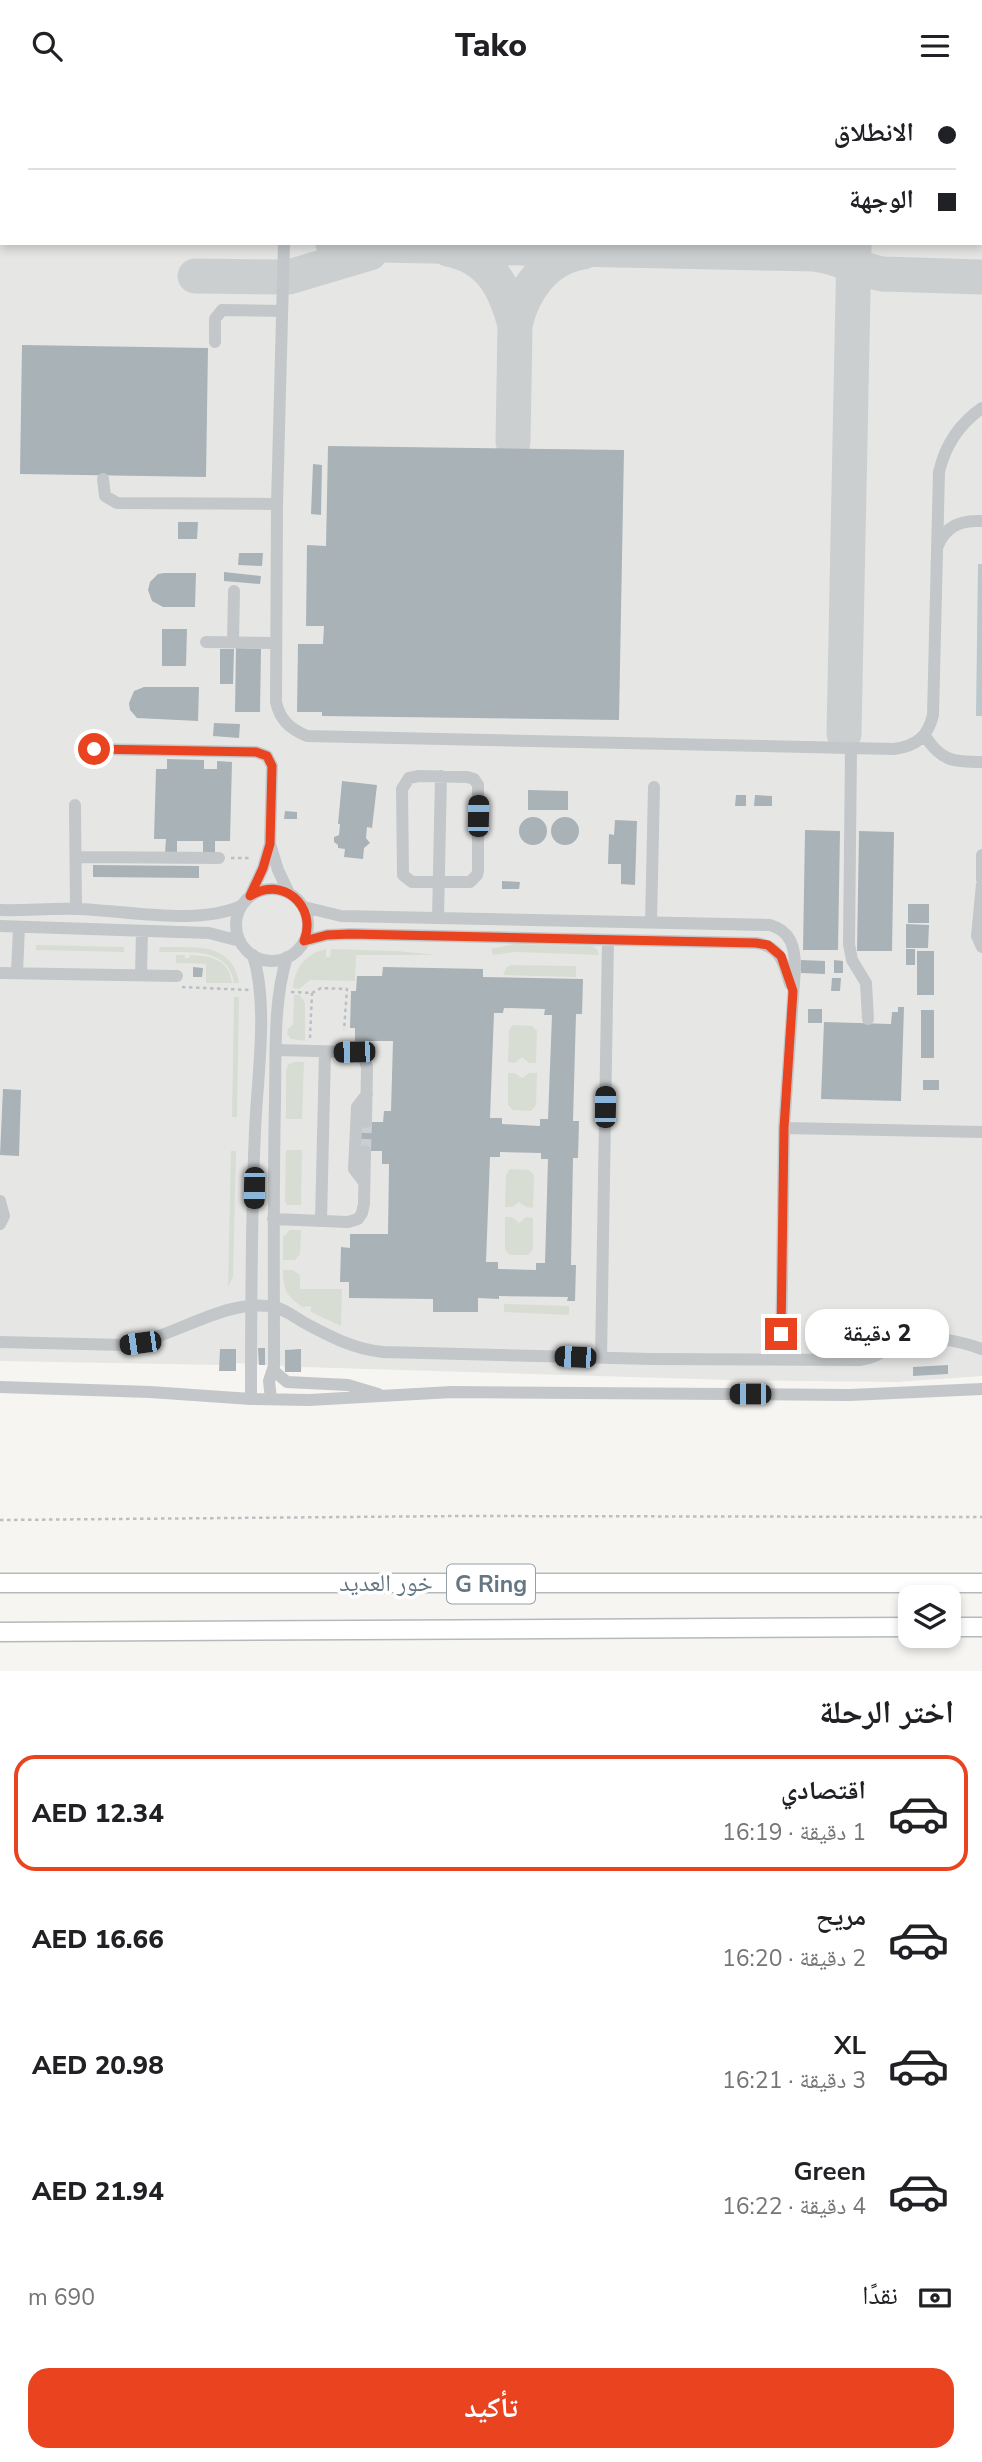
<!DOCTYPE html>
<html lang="ar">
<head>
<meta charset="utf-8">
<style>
	:root { --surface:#fff; --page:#f2f2f2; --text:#202124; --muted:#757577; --line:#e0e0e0; --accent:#e9431f }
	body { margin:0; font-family:"Nunito Sans","Noto Naskh Arabic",sans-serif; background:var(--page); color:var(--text); direction:rtl; height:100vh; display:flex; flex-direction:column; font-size:26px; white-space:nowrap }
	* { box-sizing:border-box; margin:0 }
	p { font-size:23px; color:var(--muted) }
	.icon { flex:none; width:38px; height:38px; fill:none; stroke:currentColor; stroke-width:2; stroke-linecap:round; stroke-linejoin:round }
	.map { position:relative; height:1580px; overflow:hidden; direction:ltr }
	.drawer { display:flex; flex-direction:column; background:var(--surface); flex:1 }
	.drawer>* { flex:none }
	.hud { position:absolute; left:0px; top:0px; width:984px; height:154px; box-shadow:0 4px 10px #0003; direction:rtl; display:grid; align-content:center; height:154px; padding:0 28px; background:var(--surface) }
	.fabs { position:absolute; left:898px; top:1494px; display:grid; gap:14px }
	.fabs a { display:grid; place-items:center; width:63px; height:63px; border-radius:14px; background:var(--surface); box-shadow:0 4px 10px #0003; font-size:35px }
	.end { position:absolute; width:32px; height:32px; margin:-16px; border:9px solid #e9431f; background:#fff; box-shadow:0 0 0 4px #fff }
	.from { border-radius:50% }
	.bubble { position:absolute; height:49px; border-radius:21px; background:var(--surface); box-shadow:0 4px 10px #0003; font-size:23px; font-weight:800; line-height:49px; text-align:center; direction:rtl }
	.car { position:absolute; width:21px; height:42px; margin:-21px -10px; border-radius:9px; box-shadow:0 0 5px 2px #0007; background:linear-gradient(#222 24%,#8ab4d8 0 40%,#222 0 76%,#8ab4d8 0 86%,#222 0) }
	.hud b { display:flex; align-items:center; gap:24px; height:66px; font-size:26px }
	.hud b+b { border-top:2px solid var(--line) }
	.hud i { width:18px; height:18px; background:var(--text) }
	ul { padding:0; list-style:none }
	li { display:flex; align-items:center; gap:21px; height:116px; margin:0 14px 10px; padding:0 14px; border:4px solid transparent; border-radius:21px }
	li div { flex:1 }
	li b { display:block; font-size:26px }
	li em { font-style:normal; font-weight:800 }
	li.on { border-color:var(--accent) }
	li>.icon { width:63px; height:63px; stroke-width:1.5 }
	h2 { padding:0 28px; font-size:32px; line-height:84px }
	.pay { display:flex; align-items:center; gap:18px; height:77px; padding:0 28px; font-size:26px }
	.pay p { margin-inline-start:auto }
	.primary-button { display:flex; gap:14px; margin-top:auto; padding:14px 28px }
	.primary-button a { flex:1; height:80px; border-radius:21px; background:var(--accent); color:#fff; font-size:28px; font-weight:800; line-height:80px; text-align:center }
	header { display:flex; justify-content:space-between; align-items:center; height:91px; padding:0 28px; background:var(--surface); font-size:32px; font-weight:800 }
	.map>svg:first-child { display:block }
</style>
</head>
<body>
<header><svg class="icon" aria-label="menu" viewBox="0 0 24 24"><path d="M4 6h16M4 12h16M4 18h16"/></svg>Tako<svg class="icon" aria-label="search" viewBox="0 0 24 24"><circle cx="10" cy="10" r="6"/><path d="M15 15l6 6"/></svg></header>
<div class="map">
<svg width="982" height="1580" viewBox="0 0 982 1580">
	<rect width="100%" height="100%" fill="#f6f5f2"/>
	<path fill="#e6e7e5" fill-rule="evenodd" d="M0,0h982v1285l-85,6 -168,-2 -427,-13 -1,5h-16l-1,-6 -48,-3 -16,2 -220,-4zM2,2h980v150h-980z"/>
	<path fill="#d7ddd3" d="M514,853l78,2 5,3 2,6 -83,-3 -23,3 -2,-6z
		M36,854l88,2v5l-88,-2z
		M160,856c32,1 72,-7 79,36h-5c-6,-37 -46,-30 -75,-31z
		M326,858v8h4l1,-8 66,2 40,4h-81l-1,26 -45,-1 -11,9 -6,-1c1,-20 14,-35 33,-39z
		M176,864h9v3h4l1,-3c21,1 39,4 42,28h-26v-19l-30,-1z
		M511,874l65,1v11l-73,-2 3,-7z
		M294,904h6l5,8v38l-14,-2 -4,-5 1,-5 5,-4z
		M234,906h5l-2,120h-5z
		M513,934l19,1 5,5 -1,32h-7l-7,-6 -7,6 -7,-1 1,-32z
		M293,971h11l-2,57h-16v-48l2,-6z
		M508,982h7l7,5 7,-5h8l-1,32 -5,6 -18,-1 -5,-5z
		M286,1059h16l-1,55h-14l-2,-3z
		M231,1060h5l-3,126 -5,10z
		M510,1078l19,1 5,5 -1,33 -7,-1 -7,-5 -7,5h-7l1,-32z
		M505,1126h7l7,6 7,-6 7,1v31l-5,6h-18l-5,-5z
		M290,1139h11l-1,24 -5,6h-12v-23z
		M283,1179h10l7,5v14h42l-1,37 -30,-14v-6l-8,1c-16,-10 -20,-17 -20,-37z
		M504,1213l65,2v9l-65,-3z"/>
	<path fill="#bac7cb" d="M978,473h4v152h-6z"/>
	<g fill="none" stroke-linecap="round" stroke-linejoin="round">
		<path stroke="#cccfd0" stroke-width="35" d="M856,2v-2
			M333,153l481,10c25,2 44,16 69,20l99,3
			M448,158c42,8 57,38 67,76
			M195,185l94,1 81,-24
			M513,351l2,-117c8,-35 30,-67 68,-73
			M844,643l10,-489"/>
	</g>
	<path fill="#a9b2b7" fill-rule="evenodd" d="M22,254l186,3 -2,129 -186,-3z
		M328,355l296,4 -5,270 -297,-4v-4h-25l1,-68h25l1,-18h-18l1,-81 19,1z
		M313,373l9,1 -1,50 -10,-1z
		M178,431h20l-1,17h-19z
		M239,462h24l-1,13 -24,-1z
		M224,481l37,4 -1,8 -36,-3z
		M164,482h32l-1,34h-32l-11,-6 -4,-11 2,-8 8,-8z
		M162,538h25l-1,37h-24z
		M236,557l25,1 -1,63h-25z
		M220,558h14l-1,35h-13z
		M144,596h55l-1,34 -61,-3 -7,-8 -1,-7 5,-12z
		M214,632l26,1 -1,14 -26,-2z
		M167,668l37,1v9h13v-8l15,1 -2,79h-15v13h-12v-13h-26v13l-12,-1 1,-14h-12l2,-70h11z
		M342,690l35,4 -5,43 -5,-1 -1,11 4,5 -6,5 -1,11 -19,-2 1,-8 -7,-1v-3l-4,-3v-5l5,-2 1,-11h-2z
		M528,699l40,1v19h-40z
		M736,704h10v11h-11z
		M755,704l17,1v10h-18z
		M285,720l12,1v7h-13z
		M551 740a14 14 0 1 1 28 0a14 14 0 1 1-28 0Z
		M519 740a14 14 0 1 1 28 0a14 14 0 1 1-28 0Z
		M615,729l22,1 -2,64 -14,-1v-20h-13l1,-30 5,1z
		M805,739l35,1 -2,119h-35z
		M859,740l35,1 -2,119h-35z
		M93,774l106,1v12l-106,-1z
		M502,790l18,1 -1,7h-17z
		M908,813h21v19h-21z
		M906,833l23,1 -1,23h-22z
		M906,858h9v16h-9z
		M917,860h17v44h-17z
		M801,869l24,1v13l-24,-1z
		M834,869l9,1v12h-9z
		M193,876l10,1 -1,9h-9z
		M383,876l100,2v8l100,2 -1,35h-6l-3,107h6l-1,37h-5l-2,107h5l-1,36h-8l1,-4 -69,-1v3l-21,-1v14h-45v-13l-84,-1v-16h-9l1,-35 9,1v-14h38l1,-70h-7v-13h-22l1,-29h22l1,-11h7l2,-70h-38v-13h-5l1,-37h5l1,-15h25zM504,917l41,1 -1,6h8l-4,104h-8v7l-38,-2v-6h-12l4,-105h9zM500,1061l41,1v6h7l-3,104h-9v7l-38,-1v-7h-12l4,-105h10z
		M832,887h9l-1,13h-9z
		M898,916h6l-3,94 -80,-2 3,-77 67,2 1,-12h6z
		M808,918h14v14h-14z
		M921,919h13v48h-13z
		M923,989h16v10h-16z
		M3,998l18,1 -2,66 -19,-1z
		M258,1257h7v17h-6z
		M220,1258h16v22h-17z
		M301,1258v23h-16v-22z
		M948,1274v9l-35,2v-9z"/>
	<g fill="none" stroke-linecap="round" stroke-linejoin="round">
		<path stroke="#cacfd1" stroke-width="12" stroke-dasharray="12 6" stroke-linecap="butt" d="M365,1060l1,-29"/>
		<defs>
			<path id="highway" d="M0,1492h982
				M948,1536h34
				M0,1541l910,-5"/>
		</defs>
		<use href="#highway" stroke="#b5b9bc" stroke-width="21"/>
		<path stroke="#bcbfc1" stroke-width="2.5" stroke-dasharray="3.5 3.5" stroke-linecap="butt" d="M231,767h21
			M182,896l67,3
			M291,901l21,1 9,-5 26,1 -3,41
			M310,947l2,-45
			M0,1429l460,-4 522,1"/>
		<path stroke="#c3c7ca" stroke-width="12" d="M956,0v2
			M66,2v-2
			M287,2v-2
			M0,75h2
			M284,152l-7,261 -1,198c4,18 14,27 31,34l587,13c22,-3 34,-12 39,-34l6,-243c6,-26 20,-48 43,-64
			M215,251v-23l7,-9 60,1
			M103,388l2,17 12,7 160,1
			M937,457c8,-22 23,-28 45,-27
			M206,551l70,1
			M233,551l1,-51
			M925,645c16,25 28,26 57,26
			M851,657l-2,196 3,16 14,23 2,36
			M94,658l162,3 11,4 5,10 -2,78 -7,24 -13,28
			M419,685l48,1 7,2 4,6v86l-1,4 -7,7h-58l-9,-7 -1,-86 7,-11z
			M75,714l1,104
			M270,753l8,26 11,23
			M982,764v25
			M77,766l142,1
			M982,793l-5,52 5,11
			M236 834a36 36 0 1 1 72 0a36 36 0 1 1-72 0Z
			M304,816l37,9 429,9c21,6 25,22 25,43l-11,160 -3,231
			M0,819c25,1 50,-2 76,-1 50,1 120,17 165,-3
			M438,827l3,-142
			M651,832l3,-136
			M0,835l209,7 31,8
			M304,850l23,-6 23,-1 406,9c25,3 28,21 34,41
			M0,882l177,3
			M17,882l2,-46
			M141,884l1,-44
			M276,959l78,2 9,3 4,12 -1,55
			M784,1037l198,4
			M364,1091l-10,-13 3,-62 10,-13
			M0,1110l4,15 -4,8
			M273,1128l75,3 10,-3 4,-6 2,-9 1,-53
			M321,1129l4,-168
			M0,1251l125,3c50,-7 101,-48 149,-38 11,2 20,10 29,15 26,14 50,27 80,30l269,7 208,1c17,-2 25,-11 40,-18 22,-9 60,-1 82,7
			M601,1267l7,-418
			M274,1280l13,11 61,3 30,9
			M0,1296l150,5 101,7 58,1 143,-8 398,3 132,-6
			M251,1308c0,-89 0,-178 4,-268 2,-54 14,-124 -2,-176
			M271,1308l-2,-18 5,-15c0,-89 -1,-176 1,-264 1,-48 -2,-100 12,-145"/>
		<use href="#highway" stroke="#fff" stroke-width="18"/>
	</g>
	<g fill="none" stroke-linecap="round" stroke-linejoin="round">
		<path stroke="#e9431f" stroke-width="9" d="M94,658l162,3 11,4 5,10 -2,78 -7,24 -13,28c32,-21 68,10 54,45l23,-6 23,-1 406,9 12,2 13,11 12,35 -9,137 -3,206"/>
	</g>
	<g text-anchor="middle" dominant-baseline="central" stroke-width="7" stroke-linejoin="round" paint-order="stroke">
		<rect fill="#fff" stroke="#92a0a9" stroke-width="2" x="447" y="1473.5" width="88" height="39" rx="5"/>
		<g font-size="23" font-weight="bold" fill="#637784">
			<text x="491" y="1493">G Ring</text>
		</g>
		<g font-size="24" fill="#637784" stroke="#fff">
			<text x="386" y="1492">خور العديد</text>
		</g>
	</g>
</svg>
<div class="fabs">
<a><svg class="icon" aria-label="layers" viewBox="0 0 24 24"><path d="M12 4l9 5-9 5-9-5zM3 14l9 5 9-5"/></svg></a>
</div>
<i class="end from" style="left:94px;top:658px"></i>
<i class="end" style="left:781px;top:1243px"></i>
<div class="bubble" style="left:805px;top:1218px;width:144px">2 دقيقة</div>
<i class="car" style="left:478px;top:725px;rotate:1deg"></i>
<i class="car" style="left:354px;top:961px;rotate:269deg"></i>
<i class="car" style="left:605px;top:1016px;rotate:1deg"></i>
<i class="car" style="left:254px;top:1097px;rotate:181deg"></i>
<i class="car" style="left:140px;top:1252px;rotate:262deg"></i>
<i class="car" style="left:575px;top:1266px;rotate:272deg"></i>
<i class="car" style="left:750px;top:1303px;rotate:270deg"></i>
<div class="hud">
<b><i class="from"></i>الانطلاق</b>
<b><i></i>الوجهة</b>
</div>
</div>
<section class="drawer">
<h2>اختر الرحلة</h2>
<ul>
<li class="on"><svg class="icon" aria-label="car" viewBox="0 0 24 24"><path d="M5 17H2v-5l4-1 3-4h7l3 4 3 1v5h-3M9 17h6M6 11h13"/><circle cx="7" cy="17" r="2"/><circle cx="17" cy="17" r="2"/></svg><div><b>اقتصادي</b><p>1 دقيقة · 16:19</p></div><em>AED 12.34</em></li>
<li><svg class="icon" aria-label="car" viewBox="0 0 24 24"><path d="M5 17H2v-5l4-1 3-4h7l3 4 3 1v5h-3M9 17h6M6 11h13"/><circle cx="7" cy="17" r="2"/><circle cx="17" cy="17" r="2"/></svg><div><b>مريح</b><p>2 دقيقة · 16:20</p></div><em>AED 16.66</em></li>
<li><svg class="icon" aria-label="car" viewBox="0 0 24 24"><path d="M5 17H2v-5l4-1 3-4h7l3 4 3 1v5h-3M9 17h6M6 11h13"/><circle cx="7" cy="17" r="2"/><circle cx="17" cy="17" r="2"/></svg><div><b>XL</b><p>3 دقيقة · 16:21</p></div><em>AED 20.98</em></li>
<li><svg class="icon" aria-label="car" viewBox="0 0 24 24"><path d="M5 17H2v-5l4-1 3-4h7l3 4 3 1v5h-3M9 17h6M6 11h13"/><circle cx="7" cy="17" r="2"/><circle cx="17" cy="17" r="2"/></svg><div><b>Green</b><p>4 دقيقة · 16:22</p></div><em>AED 21.94</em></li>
</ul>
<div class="pay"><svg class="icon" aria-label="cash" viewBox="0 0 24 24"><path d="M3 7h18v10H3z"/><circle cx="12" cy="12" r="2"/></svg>نقدًا<p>690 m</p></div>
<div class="primary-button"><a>تأكيد</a></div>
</section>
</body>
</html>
